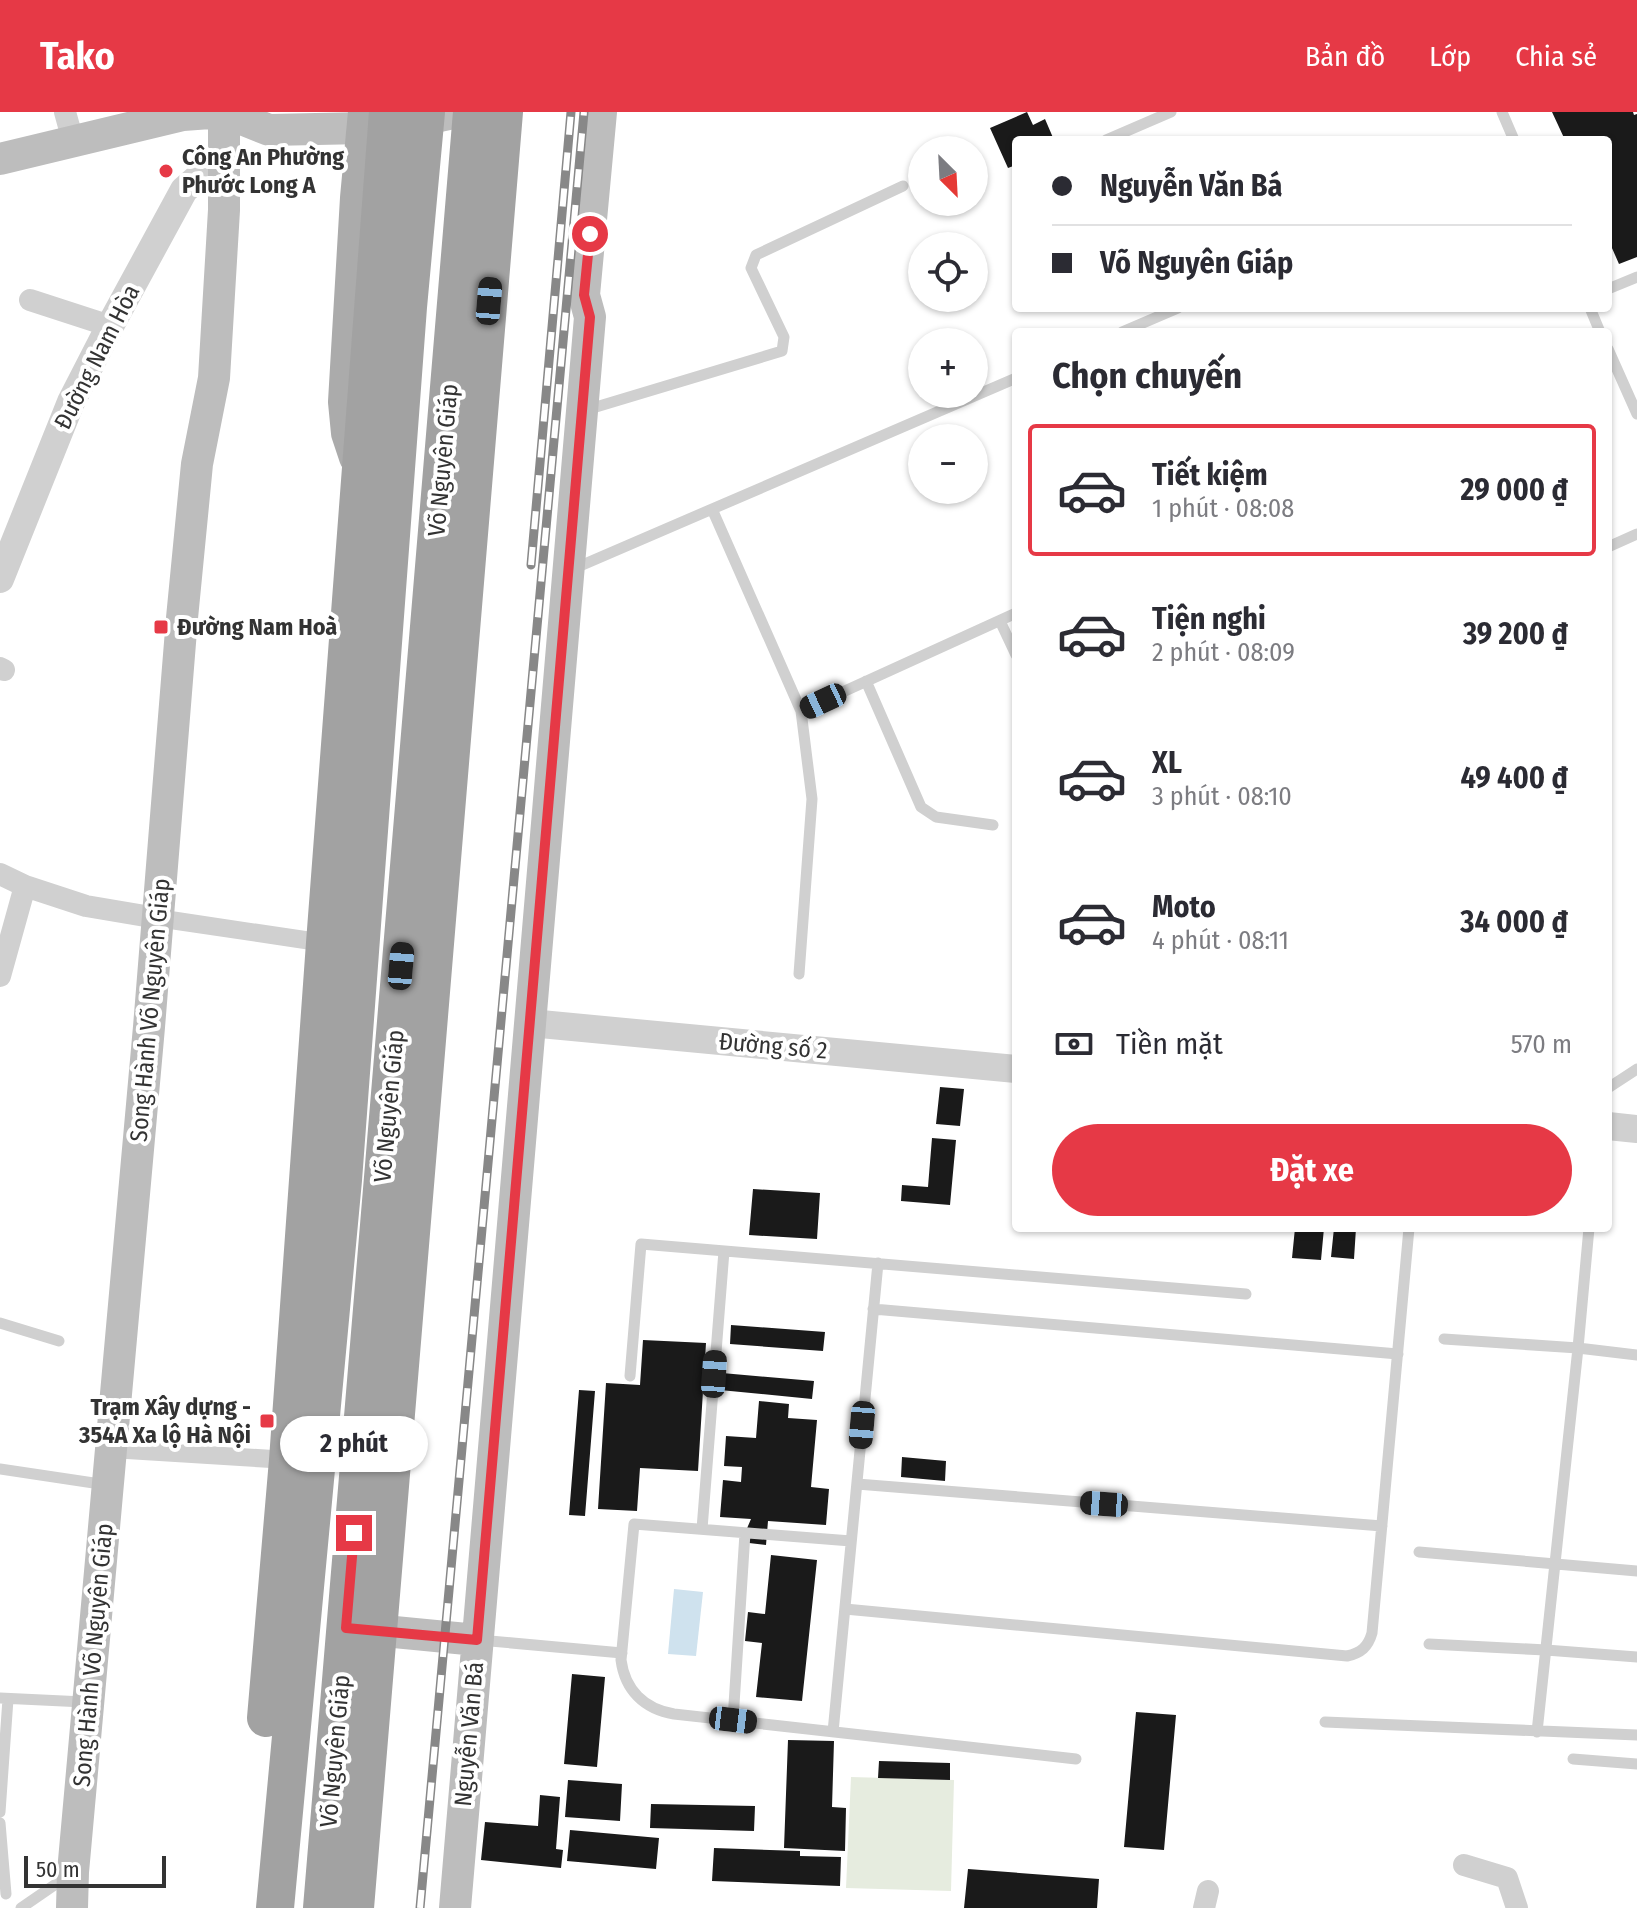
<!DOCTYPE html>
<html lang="vi">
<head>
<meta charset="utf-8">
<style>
	:root { --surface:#fff; --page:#f2f2f3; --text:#2b2b33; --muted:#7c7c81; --line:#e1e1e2; --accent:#e63946 }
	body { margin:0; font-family:"Fira Sans Condensed",sans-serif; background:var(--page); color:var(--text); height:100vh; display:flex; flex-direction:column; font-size:30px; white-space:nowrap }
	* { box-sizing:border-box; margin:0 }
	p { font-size:26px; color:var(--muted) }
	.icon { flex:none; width:44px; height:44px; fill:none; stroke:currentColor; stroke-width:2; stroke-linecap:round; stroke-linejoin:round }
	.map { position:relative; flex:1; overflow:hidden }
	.sheet { position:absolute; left:1012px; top:216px; width:600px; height:904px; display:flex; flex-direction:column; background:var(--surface); border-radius:8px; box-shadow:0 2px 6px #0004 }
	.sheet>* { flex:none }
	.hud { position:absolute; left:1012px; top:24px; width:600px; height:176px; border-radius:8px; box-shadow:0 2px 6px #0004; display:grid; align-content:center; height:176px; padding:0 40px; background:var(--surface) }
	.needle { width:52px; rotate:156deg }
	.buttons { position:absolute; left:908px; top:24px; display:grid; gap:16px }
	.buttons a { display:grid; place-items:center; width:80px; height:80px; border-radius:50%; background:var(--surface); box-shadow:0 2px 6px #0004; font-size:40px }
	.scale { position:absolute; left:24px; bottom:20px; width:142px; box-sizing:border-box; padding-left:8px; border:4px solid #333; border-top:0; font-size:22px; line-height:28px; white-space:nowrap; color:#333; -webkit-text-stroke:6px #fff; paint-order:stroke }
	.end { position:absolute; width:36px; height:36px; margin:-18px; border:10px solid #e63946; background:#fff; box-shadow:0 0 0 4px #fff }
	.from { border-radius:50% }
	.bubble { position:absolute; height:56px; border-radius:28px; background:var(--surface); box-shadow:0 2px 6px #0004; font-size:26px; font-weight:700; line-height:56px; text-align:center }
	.car { position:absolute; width:24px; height:48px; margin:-24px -12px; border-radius:10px; box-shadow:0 0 6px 2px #0007; background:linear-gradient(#222 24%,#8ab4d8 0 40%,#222 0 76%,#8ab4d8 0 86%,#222 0) }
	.hud b { display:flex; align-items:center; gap:28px; height:76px; font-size:30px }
	.hud b+b { border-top:2px solid var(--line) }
	.hud i { width:20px; height:20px; background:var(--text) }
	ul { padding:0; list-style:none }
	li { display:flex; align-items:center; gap:24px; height:132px; margin:0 16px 12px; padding:0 24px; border:4px solid transparent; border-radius:8px }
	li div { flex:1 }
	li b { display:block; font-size:30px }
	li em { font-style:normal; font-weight:700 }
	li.on { border-color:var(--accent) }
	li>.icon { width:72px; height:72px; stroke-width:1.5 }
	h2 { padding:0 40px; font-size:36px; line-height:96px }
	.pay { display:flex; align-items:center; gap:20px; height:88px; padding:0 40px; font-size:30px }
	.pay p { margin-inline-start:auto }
	.cta { display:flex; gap:16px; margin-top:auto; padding:16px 40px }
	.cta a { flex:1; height:92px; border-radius:48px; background:var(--accent); color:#fff; font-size:32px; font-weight:700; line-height:92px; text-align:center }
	header { display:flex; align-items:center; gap:48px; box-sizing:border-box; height:112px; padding:0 40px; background:var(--accent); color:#fff }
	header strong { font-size:38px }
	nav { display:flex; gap:44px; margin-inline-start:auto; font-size:28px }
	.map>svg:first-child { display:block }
</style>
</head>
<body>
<header>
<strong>Tako</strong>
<nav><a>Bản đồ</a><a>Lớp</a><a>Chia sẻ</a></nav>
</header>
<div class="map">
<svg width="1637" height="1796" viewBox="0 0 1637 1796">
	<rect width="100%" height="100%" fill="#fff"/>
	<path fill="#e6ecdf" d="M851,1665l103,3 -3,111 -105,-3z"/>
	<path fill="#cfe2ee" d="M674,1477l29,3 -7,64 -28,-2z"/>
	<path fill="#1a1a1a" d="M1027,0l6,13 12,-6 9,21h-38v25l-8,3 -18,-40z
		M1552,0h81l1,3 3,-1v143l-18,7 -11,-25v-99h-43z
		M940,975l24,2 -4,37 -24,-2z
		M932,1026l24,2 -6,65 -49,-4 1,-16 26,2z
		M753,1077l67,4 -3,46 -68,-4z
		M1295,1116h29l-3,32 -29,-2z
		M1334,1116h22l-2,31 -23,-2z
		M731,1213l94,7 -2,19 -93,-7z
		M643,1228l63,3 -8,128 -58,-3 -3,43 -39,-2 8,-126 34,2z
		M722,1261l92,8 -2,18 -92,-9z
		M579,1278l16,1 -10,125 -16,-1z
		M759,1289l30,3 -1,14 29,2 -6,67 18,2 -3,36 -58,-4 -2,24 -17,-2 -4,-10 6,-14 -31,-2 3,-37 18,2 1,-15 -18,-1 2,-30 30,2z
		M902,1345l44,4 -1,20 -44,-4z
		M771,1443l46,5 -15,141 -46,-4 6,-54 -17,-2 3,-29 17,2z
		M572,1562l33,3 -8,90 -33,-3z
		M1136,1600l40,3 -12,135 -40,-3z
		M788,1628l46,1 -2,66 14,1 -1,43 -61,-3z
		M879,1649l71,2v17l-72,-2z
		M568,1668l54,4 -2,37 -55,-4z
		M540,1683l20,2 -4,52 7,1 -2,18 -80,-8 4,-38 53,4z
		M651,1692l104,2 -1,25 -104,-3z
		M570,1718l89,8 -3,31 -89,-8z
		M714,1736l86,3v5l41,1 -1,29 -128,-5z
		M968,1757l131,10 -2,29h-133z"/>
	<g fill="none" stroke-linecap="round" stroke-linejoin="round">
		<path stroke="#d0d0d0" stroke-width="11" d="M1502,0l12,28
			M1106,28l65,-28
			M1608,177l29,-12
			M1590,196l10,24
			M1122,220l56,-24
			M1608,237l29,65
			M586,298l196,-59 2,-14 -33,-69 5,-13 147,-69
			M712,397l89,202 11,88 -13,175
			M1608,435l29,-13
			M573,457l443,-191
			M1000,509l16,34
			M866,569l55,126 15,10 57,8
			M801,599l215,-98
			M1608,976l29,-19
			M873,1197l525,45
			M0,1211l59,18
			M1444,1227l134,9 59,7
			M630,1264l11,-132 605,50
			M0,1357l107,16
			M857,1372l525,42
			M702,1417l22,-278
			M851,1429l-217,-17 -13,136c4,30 23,49 53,54l402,45
			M1419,1440l218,19
			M845,1497l502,47c14,-3 21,-9 25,-23l37,-405
			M479,1528l143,13
			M1429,1532l117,6 91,7
			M0,1586l84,4
			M733,1608l12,-187
			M1325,1610l312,13
			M833,1620l45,-469
			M1537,1620l41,-384 11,-120
			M1573,1647l64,5
			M0,1700l8,-113
			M0,1711l6,71
			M21,1796l48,-33"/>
		<path stroke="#d0d0d0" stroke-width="18" d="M157,806l168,25
			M111,1337l177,11"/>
		<path stroke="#d0d0d0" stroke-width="22" d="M65,0l8,29
			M30,188l80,26
			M0,556l4,2
			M0,762l25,12 61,20 71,12
			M0,864l25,-90
			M1464,1753l43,13 10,30
			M1204,1796l4,-17"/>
		<path stroke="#d0d0d0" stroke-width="28" d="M0,467l71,-177 39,-76 74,-136 40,-35
			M530,911l486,46
			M1608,1014l29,3"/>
		<path stroke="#bdbdbd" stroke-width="32" d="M0,47l183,-44 41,-3 45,18 95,-2 61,-9 33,-7
			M353,1516l124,12
			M72,1796l1,-36 76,-845 33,-409 15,-154 17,-86 10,-168v-98
			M455,1796l135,-1591 -6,-22 17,-183"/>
		<path stroke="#ababab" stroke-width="36" d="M357,345l-8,-24 -3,-31 12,-204 8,-86"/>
		<path stroke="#a2a2a2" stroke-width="38" d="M266,1606l22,-258 37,-517 63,-831
			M275,1796l68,-728 65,-873 18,-195
			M322,1796l150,-1796
			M355,1796l149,-1796"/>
		<defs>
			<path id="rail" d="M531,453l40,-453
				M420,1796l164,-1796"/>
		</defs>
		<use href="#rail" stroke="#888" stroke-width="9"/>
		<use href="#rail" stroke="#fff" stroke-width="6" stroke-dasharray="18" stroke-linecap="butt"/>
	</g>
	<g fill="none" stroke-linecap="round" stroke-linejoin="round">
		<path stroke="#e63946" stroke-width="10" d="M354,1421l-8,95 131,12 113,-1323 -6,-22 6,-61"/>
	</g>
	<g fill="#e63946" stroke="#fff" stroke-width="3">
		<circle cx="166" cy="59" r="8"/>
		<rect x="153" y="507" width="16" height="16" rx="4"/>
		<rect x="259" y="1301" width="16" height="16" rx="4"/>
	</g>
	<g text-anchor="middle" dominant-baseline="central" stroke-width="8" stroke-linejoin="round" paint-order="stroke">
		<g font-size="24" font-weight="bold" fill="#333" stroke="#fff" text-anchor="start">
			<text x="182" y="45">Công An Phường<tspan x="182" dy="28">Phước Long A</tspan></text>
			<text x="177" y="515">Đường Nam Hoà</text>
			<text x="251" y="1295" text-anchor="end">Trạm Xây dựng -<tspan x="251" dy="28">354A Xa lộ Hà Nội</tspan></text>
		</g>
		<g font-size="24" fill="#333" stroke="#fff">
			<text transform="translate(97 245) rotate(-63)">Đường Nam Hòa</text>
			<text transform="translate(443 348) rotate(-85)">Võ Nguyên Giáp</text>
			<text transform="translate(150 898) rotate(-85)">Song Hành Võ Nguyên Giáp</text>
			<text transform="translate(773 934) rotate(5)">Đường số 2</text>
			<text transform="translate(389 994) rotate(-85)">Võ Nguyên Giáp</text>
			<text transform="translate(93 1543) rotate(-85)">Song Hành Võ Nguyên Giáp</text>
			<text transform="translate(469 1622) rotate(-85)">Nguyễn Văn Bá</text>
			<text transform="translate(335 1639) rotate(-85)">Võ Nguyên Giáp</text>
		</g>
	</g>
</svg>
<div class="buttons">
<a><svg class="needle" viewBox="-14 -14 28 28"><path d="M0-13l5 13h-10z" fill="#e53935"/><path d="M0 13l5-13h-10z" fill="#7c7c81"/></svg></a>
<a><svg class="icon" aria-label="locate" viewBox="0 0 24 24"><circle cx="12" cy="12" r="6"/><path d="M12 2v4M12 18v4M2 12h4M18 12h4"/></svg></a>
<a>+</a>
<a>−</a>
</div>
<div class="scale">50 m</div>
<i class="end from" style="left:590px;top:122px"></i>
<i class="end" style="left:354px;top:1421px"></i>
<div class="bubble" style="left:280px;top:1304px;width:148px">2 phút</div>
<i class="car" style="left:489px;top:189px;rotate:5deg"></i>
<i class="car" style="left:823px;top:589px;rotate:245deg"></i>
<i class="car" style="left:401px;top:854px;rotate:5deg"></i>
<i class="car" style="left:714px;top:1262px;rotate:4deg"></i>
<i class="car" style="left:862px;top:1313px;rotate:185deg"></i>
<i class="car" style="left:1104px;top:1392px;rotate:274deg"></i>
<i class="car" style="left:733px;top:1608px;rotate:97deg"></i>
<div class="hud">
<b><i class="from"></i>Nguyễn Văn Bá</b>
<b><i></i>Võ Nguyên Giáp</b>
</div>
<section class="sheet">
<h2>Chọn chuyến</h2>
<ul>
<li class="on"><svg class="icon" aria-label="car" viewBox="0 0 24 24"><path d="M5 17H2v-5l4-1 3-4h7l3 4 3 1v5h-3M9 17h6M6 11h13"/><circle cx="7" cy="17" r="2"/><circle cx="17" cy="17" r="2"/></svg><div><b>Tiết kiệm</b><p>1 phút · 08:08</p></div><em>29 000 ₫</em></li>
<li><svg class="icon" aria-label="car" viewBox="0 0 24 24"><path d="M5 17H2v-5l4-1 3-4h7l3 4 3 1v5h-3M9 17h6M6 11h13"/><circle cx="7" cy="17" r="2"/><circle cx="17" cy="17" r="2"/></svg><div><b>Tiện nghi</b><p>2 phút · 08:09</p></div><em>39 200 ₫</em></li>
<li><svg class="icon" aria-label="car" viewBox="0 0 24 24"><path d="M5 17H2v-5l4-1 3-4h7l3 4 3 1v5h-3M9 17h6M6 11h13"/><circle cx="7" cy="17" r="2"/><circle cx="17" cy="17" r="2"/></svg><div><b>XL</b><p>3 phút · 08:10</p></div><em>49 400 ₫</em></li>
<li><svg class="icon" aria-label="car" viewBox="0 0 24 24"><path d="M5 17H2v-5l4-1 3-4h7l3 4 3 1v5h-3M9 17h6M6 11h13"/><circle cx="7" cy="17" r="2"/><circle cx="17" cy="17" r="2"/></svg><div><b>Moto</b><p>4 phút · 08:11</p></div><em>34 000 ₫</em></li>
</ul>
<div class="pay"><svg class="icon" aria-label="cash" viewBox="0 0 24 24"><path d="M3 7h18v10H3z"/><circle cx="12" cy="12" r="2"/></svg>Tiền mặt<p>570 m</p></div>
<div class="cta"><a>Đặt xe</a></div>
</section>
</div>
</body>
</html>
